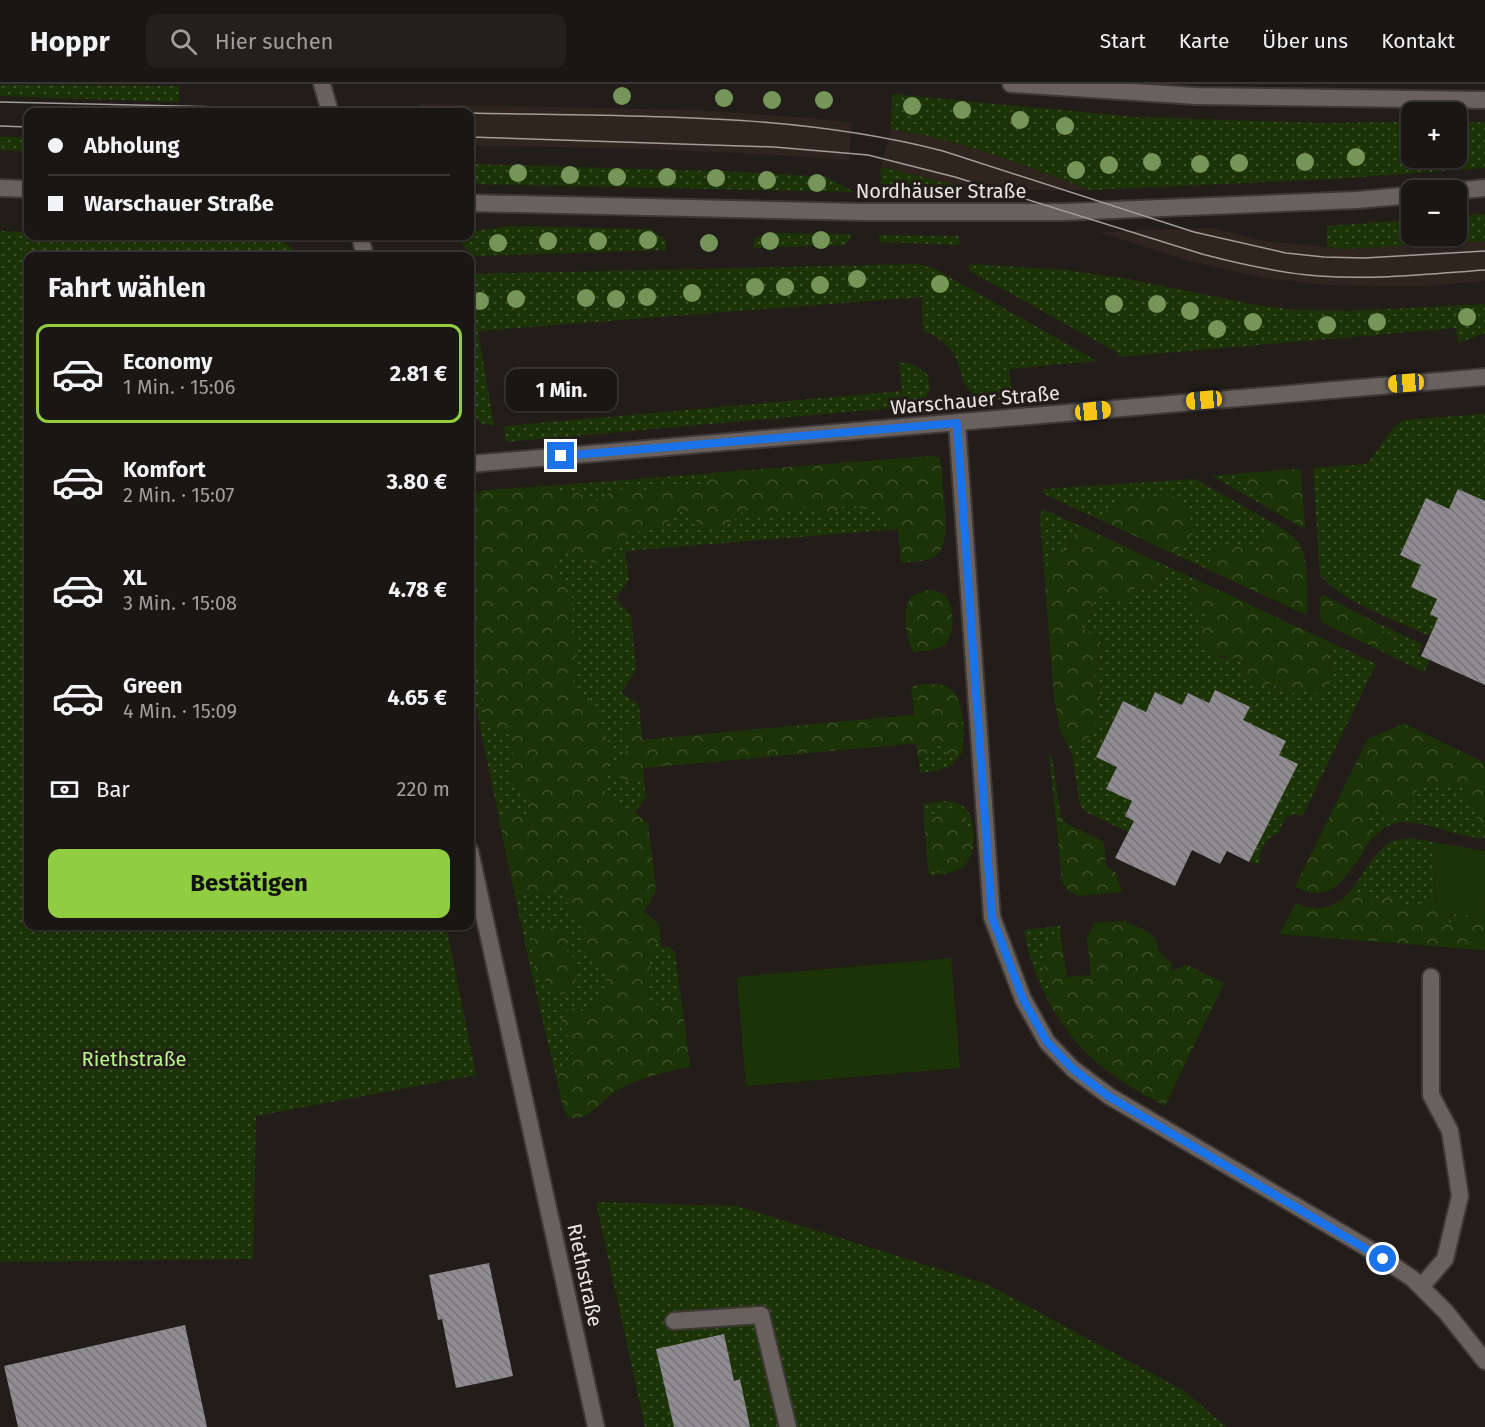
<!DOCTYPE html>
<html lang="de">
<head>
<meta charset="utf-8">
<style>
	:root { --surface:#1a1614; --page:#231f1d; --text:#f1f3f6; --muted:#9f9fa0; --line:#383534; --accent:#90cd41 }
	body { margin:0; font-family:"Fira Sans",sans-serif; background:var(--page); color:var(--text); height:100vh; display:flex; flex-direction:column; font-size:22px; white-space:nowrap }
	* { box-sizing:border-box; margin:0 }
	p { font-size:20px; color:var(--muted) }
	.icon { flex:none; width:33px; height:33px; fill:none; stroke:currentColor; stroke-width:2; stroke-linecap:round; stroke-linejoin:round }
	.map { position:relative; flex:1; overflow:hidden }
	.panel { position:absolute; left:24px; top:168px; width:450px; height:678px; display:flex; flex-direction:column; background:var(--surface); border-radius:12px; box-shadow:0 2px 4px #0004,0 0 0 2px var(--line) }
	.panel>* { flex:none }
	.banner { position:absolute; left:24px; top:24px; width:450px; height:132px; border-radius:12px; box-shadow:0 2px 4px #0004,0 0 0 2px var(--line); display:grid; align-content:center; height:132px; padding:0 24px; background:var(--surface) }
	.buttons { position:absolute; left:1401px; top:18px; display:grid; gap:12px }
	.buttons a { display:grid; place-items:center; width:66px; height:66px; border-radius:12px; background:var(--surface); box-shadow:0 2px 4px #0004,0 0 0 2px var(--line); font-size:30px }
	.end { position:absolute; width:27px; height:27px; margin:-14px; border:8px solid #1a73e8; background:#fff; box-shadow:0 0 0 3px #fff }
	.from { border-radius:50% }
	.bubble { position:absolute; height:42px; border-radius:12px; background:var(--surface); box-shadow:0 2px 4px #0004,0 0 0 2px var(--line); font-size:20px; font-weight:700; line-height:42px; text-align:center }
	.car { position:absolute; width:18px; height:36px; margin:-18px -9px; border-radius:8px; box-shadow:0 0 4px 2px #0007; background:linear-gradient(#f5c518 24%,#345 0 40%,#f5c518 0 76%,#345 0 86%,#f5c518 0) }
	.banner b { display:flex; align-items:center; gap:21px; height:57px; font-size:22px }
	.banner b+b { border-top:2px solid var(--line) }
	.banner i { width:15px; height:15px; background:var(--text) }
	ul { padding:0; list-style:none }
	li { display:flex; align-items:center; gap:18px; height:99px; margin:0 12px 9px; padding:0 12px; border:3px solid transparent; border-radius:12px }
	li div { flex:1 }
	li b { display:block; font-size:22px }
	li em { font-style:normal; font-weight:700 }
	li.active { border-color:var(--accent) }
	li>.icon { width:54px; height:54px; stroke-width:1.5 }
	h2 { padding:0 24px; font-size:27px; line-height:72px }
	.pay { display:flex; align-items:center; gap:15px; height:66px; padding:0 24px; font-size:22px }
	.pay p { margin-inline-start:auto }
	.primary-button { display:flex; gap:12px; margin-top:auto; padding:12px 24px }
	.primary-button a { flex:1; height:69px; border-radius:12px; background:var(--accent); color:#111; font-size:24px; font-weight:700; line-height:69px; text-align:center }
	header { display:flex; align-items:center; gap:36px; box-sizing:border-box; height:84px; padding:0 30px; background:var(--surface); border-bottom:2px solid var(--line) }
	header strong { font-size:28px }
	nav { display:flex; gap:33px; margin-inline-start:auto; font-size:21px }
	.search { width:420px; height:54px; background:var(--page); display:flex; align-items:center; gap:15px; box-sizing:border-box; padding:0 21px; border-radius:12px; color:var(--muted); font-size:22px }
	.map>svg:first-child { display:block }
</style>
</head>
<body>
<header>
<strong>Hoppr</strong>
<div class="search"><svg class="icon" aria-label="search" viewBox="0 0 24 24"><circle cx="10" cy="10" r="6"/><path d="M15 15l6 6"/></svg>Hier suchen</div>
<nav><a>Start</a><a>Karte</a><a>Über uns</a><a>Kontakt</a></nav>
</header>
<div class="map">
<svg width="1485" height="1343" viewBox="0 0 1485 1343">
	<defs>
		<pattern id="grass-dots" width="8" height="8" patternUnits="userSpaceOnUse" patternTransform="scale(1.5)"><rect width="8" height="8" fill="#1c3307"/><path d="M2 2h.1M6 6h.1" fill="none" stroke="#3d512b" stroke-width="1.8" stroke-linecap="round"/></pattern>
		<pattern id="forest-crowns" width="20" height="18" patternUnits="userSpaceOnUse" patternTransform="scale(1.5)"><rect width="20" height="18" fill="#1c3307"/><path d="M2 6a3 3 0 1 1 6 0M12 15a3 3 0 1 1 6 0" fill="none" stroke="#3d512b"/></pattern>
		<pattern id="building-back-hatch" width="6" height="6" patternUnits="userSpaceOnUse" patternTransform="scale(1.5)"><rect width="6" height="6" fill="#8f8c92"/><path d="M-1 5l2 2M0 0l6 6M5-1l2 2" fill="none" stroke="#757377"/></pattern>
	</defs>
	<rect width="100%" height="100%" fill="#231d1a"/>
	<path fill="#2f241e" d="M420,20l274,6 117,8 41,5 -3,37 -88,-6 -119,-5 -172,-4v-33h-50z
		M891,45l38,7 57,16 105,38h-115l-95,-23z
		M1212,144l53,13 81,8 139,-8v40l-57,5h-57l-44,-1 -62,-7 -77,-17 -89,-29z"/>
	<path fill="url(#grass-dots)" d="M0,1l179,1v16l-179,-6z
		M892,10l244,23 186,6 89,-1 1,36h44l1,-36h28v46l-152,11 -242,11 -105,-38 -57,-16 -38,-7z
		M0,53h28v14l-28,-1z
		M470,80l275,8 81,5 28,15 -382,-8 -2,-1z
		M881,83l95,23 -96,3z
		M1485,130v27l-139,8 -19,-2v-21l84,-6 1,16h44l1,-20z
		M510,142l140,3 16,11v10l-193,6 -18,-20h15v-4z
		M0,147l28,1v4l229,2 25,3 20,15h-274v670h418l30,149 -220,41 -3,143 -253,3z
		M770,149l81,1 -1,5 -5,6 -92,3 1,-9z
		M879,151l80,1 1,9 -80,-3z
		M918,180l17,5 162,92 -88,8 3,30c-17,1 -38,2 -47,-15 -5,-10 -5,-22 -12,-31 -7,-11 -18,-17 -30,-22l-1,-34 -444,34 16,95 -14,-3 -10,-16v-133z
		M970,180l95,6 58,8 133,27 40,5 55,1 134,-7v29l-27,10 -2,-15 -338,29v-4l-150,-83z
		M899,278l13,2 15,9 3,15 -6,14 -9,4 -409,36 -2,-16 398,-35z
		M1485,330v87l-26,-12 -10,20 -23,-10 -26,56 21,10 -10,22 26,12 14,25 -21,12c-32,-15 -88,-34 -110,-61l-7,-107 54,-4 27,-37 9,-7z
		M934,372l5,2 2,8c1,20 11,74 -4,88 -9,9 -24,7 -36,9l-3,-34 -273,22 4,29 -14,19 16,16 5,56 -15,21 18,13 3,35 272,-25 -3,-29c11,-1 27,-5 37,1 18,11 21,62 6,76 -9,8 -22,8 -34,10l-3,-30 -275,25 4,29 -11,15 13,12 8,67 -13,21 16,12 2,23h9l5,6 15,114c-26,5 -55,11 -77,26 -13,9 -26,28 -43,25l-6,-8 -33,-139 -61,-293v-182l12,-5z
		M1300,385l5,60 -93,-53z
		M1195,395l85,48c8,6 16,11 21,20 9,20 5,48 6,68l-265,-122 2,-4z
		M1043,425l42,19c-12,5 -16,9 -18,23l-17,5 -6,13 -4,-53z
		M1164,481l35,16 -7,6 19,27 -11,19 20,25 10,-1 12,3 4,21 24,1 9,7 24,-2 29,-16 -5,-10 2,-8 7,-8 40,19 -74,153 -5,-3c-12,1 -15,7 -17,18 -13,4 -22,18 -20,32l-11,-2 48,-97 -18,-10 -36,-35 6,-13 -34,-17 -6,13 -21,-10 -6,12 -27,-13 -9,20 -23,-11 -27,56 21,10 -10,22 25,12 -7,15 21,10 -6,12 -56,-27 -4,-7 -8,-49 -6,-13 7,2 23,-22 2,-15 3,-11 -7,-16 9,-36 -23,-18 14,-15v-20l57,-4 14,-13z
		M1323,511l24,14 75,35 -4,11 12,5 -6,12 -103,-50 -1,-24z
		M1404,640l81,39v75c-27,1 -71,-24 -95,-13 -41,19 -36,85 -95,62l73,-148z
		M1049,671l3,3 9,60 -4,11z
		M945,717c8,1 17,2 22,9 10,13 9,48 -6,58 -9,6 -22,6 -32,7l-6,-71z
		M1411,754l22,4 2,60 43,14 7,-14v48l-205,-16 16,-31c54,26 62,-40 93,-60 7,-4 14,-4 22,-5z
		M1060,842l1,12 -5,2 -11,35 4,12 3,21c-13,-26 -24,-50 -28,-78z
		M596,1118l141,4 250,78 197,107 42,36h-581z"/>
	<path fill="url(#forest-crowns)" d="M934,372l5,2 2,8c1,18 9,66 1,81 -3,7 -11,12 -18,13 -9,2 -15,2 -23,-2l-2,-29h-7l-2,-7 -6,-8c-9,-2 -31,-10 -38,-8 -6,1 -12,7 -17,11l-16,-5 -13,-7c-24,15 -30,17 -56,5l-12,12 -23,8 -26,-19 -11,6 -12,11 -14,-1 -15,9 -13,4 -8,11 -14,12 -19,-6 -12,-10 -12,14c9,32 29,24 16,63l10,14 -4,37 -4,13 15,8 14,13 -4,16 12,14 3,13 -3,12 -3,30 14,16 16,2 13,12 8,67 -13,21 16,12 1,13 -12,21c7,16 2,26 -5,42l20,7 6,-4 13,1 8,63c-26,5 -55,11 -77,26 -13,9 -26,28 -43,25 -8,-10 -16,-38 -9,-50 3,-5 8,-10 12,-15l-4,-10 1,-7 -8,-2c-1,-12 -1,-18 8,-26l21,2 15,-24 -1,-16 -17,-14 -7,-12 4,-13 -2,-7 -9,-3 -7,-8v-18l-12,-7 -10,-3 -1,8 -9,3 -14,-2 -8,-8 -13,-62 5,-9 5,-4 10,1 6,6h6c-8,-18 -2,-24 -23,-35l4,-28 -4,-20c-5,-2 -13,-4 -17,-8 -18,-15 1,-42 -22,-59v-172l12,-5 62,-5 19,6 15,1 19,8 14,-9 19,-5 15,3 32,-5 22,1 12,-13z
		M1300,385l5,60 -42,-24 1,-4 -1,-5 -6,2 -6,-4 -1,-6 -7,-3 -2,-5 3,-7z
		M1167,410l15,6 13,29 -6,13 -12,7 -3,5 -71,-33 1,-8 19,-15 16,-3 12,4z
		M1272,440c41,15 34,55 35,91l-101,-47 9,-18c21,-8 28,-9 46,5l-2,-14 6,-5v-7z
		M1085,444l79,37 1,9 -14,13 -16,1 -10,11 -18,1 -13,-8v19l-13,15 22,18 -9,36 7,16c-4,13 -3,33 -14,42 -3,3 -10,5 -14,7l-7,-3 -5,-9 -7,-35 -10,-129 6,-13 9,-7 8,2c2,-14 6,-18 18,-23z
		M1199,497l137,64 -7,8 -2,7c6,13 5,20 -3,33l-12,1 -9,-7 -12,7 -21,-11 -14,4 -10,-6 -4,-21c-23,-6 -25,0 -42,-20l3,-15 8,-10c-13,-3 -18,-6 -23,-18l4,-10z
		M928,506c6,1 12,1 17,6 10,9 10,39 0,48 -8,7 -21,7 -31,8 -7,-10 -13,-42 -4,-53 4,-5 12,-7 18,-9z
		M1323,511l54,28 5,8 7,2 3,14 -5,6 -66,-31 -1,-24z
		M932,600c27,2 28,17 30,40 1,10 2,19 0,29 -10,5 -18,1 -23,-9l-5,-1 -6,10 -10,3 -2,-13 -273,25 1,14 -7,-6 -5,4h-7l-12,-7v-11l17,-14 -8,-8 8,-16h11l1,16 272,-25c0,-13 -1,-20 9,-30z
		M1404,640l81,39v63l-8,-8 -2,-9 -9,-6 -5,-10 3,-6 -8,-2 -13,2 -19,-5 -9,12 -3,14 -14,10 -9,-3 -7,-6 -17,9c2,5 5,12 5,18 -1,13 -30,51 -42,55 -12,4 -22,0 -33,-4l73,-148z
		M949,723l17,10c-2,16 8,19 7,31 -1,21 -31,34 -45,17l-4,-44 5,-5z
		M1061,734l7,6 36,18 2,24 10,7 6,19 -44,4 -10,-6 -6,-8 -5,-53z
		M1356,809l14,4 2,7c14,-10 25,-11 36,3l9,-1 7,-6 11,2 1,11 11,1 3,10 7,-2 4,-7 17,1 5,-9h2v43l-205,-16 16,-31c27,13 36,0 60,-10z
		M1124,837c13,7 35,11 34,29l14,14 -1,7 16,-6 37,18 -59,123c-40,-21 -78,-44 -103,-83 -3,-5 -8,-10 -10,-16 -3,-7 -1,-15 -4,-23 -6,-18 -8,-38 13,-46l6,39 24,-2 -4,-39 5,-6 1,-7z
		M547,843l14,3 8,9 -2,14 10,6v19l-9,16 -14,-2 -8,-11 -8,-5c-7,-16 -7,-27 -3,-43z"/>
	<path fill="#1c3307" d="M1433,758l52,9v51l-7,14 -42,-3z
		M951,874l9,110 -214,18 -9,-109z"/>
	<path fill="url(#building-back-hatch)" d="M1458,405l27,12v184l-64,-29 17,-38 -8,-4 7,-15 -26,-12 10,-22 -21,-10 26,-57 23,11z
		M1215,606l35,17 -7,13 43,21 -7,14 19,9 -49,98 -22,-11 -7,13 -28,-14 -17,36 -60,-28 19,-37 -9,-5 7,-15 -26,-12 11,-22 -21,-10 27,-56 23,11 9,-20 27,13 6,-12 21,10z
		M489,1179l24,113 -57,12 -14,-69 -4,1 -9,-45z
		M185,1241l22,102h-189l-14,-61z
		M724,1250l10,47 6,-2 10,48h-76l-18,-78z"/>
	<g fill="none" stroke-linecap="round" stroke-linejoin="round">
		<defs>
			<path id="service" d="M957,339l35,494 31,82 24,43 26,27 36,27 260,153 44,30 33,33 39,49
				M1421,1203l24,-28 15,-63 -10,-65 -19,-36v-118
				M674,1237l87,-6 27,112"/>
			<path id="minor" d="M322,0l8,28
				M360,152l5,20
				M470,380l1015,-87
				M470,767l126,576"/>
			<path id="secondary" d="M1011,0l185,12 289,4
				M0,104l28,1
				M1456,107l29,-3
				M470,119l394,9h200l293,-12 55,-5"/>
		</defs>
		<use href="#service" stroke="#3d3836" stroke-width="20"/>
		<use href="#minor" stroke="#3d3836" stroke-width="20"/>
		<use href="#secondary" stroke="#3d3836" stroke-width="20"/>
		<use href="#service" stroke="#69615e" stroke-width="16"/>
		<use href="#minor" stroke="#69615e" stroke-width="16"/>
		<use href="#secondary" stroke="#69615e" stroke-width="16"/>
		<path stroke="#a29d9b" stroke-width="1.5" d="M0,18l452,10
			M470,29c157,4 319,-2 473,38l251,81 92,21 38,4 40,1 121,-7
			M0,42l28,1
			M470,53l304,10 94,8 87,22 247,77c38,10 77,19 117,22 55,4 111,-2 166,-6"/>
	</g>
	<g fill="#769558">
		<circle cx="622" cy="12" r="9"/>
		<circle cx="724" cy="14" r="9"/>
		<circle cx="772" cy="16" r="9"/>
		<circle cx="824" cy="16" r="9"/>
		<circle cx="912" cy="22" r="9"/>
		<circle cx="962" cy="26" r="9"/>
		<circle cx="1020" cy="36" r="9"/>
		<circle cx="1065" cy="42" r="9"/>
		<circle cx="1356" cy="73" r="9"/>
		<circle cx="1152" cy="78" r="9"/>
		<circle cx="1305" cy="78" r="9"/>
		<circle cx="1239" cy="79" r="9"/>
		<circle cx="1200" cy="80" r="9"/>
		<circle cx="1109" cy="81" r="9"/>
		<circle cx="1076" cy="86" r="9"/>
		<circle cx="518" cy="89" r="9"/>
		<circle cx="570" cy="91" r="9"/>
		<circle cx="617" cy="93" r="9"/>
		<circle cx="667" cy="93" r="9"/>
		<circle cx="716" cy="94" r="9"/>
		<circle cx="767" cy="96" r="9"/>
		<circle cx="817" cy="99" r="9"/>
		<circle cx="648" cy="156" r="9"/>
		<circle cx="821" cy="156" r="9"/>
		<circle cx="548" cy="157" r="9"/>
		<circle cx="598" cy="157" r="9"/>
		<circle cx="770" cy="157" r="9"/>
		<circle cx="498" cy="159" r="9"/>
		<circle cx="709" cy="159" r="9"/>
		<circle cx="857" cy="195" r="9"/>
		<circle cx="940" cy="200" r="9"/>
		<circle cx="820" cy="201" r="9"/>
		<circle cx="755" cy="203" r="9"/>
		<circle cx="785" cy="203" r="9"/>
		<circle cx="692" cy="209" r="9"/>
		<circle cx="647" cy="213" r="9"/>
		<circle cx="586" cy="214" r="9"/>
		<circle cx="516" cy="215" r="9"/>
		<circle cx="616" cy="215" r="9"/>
		<circle cx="480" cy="217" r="9"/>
		<circle cx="1114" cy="220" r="9"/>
		<circle cx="1157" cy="220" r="9"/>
		<circle cx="1190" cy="227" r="9"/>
		<circle cx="1467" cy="233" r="9"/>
		<circle cx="1253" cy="238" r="9"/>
		<circle cx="1377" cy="238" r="9"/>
		<circle cx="1327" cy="241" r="9"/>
		<circle cx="1217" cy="245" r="9"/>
	</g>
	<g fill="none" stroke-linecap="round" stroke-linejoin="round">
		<path stroke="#1a73e8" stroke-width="8" d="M561,372l396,-33 35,494 31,82 24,43 26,27 35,27 275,163"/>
	</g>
	<g text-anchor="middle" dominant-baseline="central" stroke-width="6" stroke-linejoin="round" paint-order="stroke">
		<g font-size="20" fill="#eae6e4" stroke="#231d1a">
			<text x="941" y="107">Nordhäuser Straße</text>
			<text transform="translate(975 316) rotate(-5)">Warschauer Straße</text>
			<text transform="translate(585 1191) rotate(78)">Riethstraße</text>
		</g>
		<g font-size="20" fill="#baf88b" stroke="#231d1a">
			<text x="134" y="975">Riethstraße</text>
		</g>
	</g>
</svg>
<div class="buttons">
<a>+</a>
<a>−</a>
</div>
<i class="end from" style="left:1383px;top:1175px"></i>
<i class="end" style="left:561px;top:372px"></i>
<div class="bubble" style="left:506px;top:285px;width:111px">1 Min.</div>
<i class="car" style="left:1406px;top:299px;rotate:266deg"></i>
<i class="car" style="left:1204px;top:316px;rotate:265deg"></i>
<i class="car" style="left:1093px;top:327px;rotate:84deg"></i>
<div class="banner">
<b><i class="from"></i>Abholung</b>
<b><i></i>Warschauer Straße</b>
</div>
<section class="panel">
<h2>Fahrt wählen</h2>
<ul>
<li class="active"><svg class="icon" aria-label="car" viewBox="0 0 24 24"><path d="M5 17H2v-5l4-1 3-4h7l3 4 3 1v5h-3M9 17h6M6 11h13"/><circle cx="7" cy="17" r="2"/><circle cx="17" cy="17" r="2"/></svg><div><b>Economy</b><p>1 Min. · 15:06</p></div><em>2.81 €</em></li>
<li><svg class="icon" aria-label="car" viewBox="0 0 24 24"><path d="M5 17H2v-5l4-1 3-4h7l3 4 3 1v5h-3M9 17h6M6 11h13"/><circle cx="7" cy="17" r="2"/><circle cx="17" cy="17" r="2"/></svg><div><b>Komfort</b><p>2 Min. · 15:07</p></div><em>3.80 €</em></li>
<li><svg class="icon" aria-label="car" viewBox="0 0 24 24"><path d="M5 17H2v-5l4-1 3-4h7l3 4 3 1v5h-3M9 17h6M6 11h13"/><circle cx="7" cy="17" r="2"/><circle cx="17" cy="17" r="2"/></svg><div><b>XL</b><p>3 Min. · 15:08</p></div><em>4.78 €</em></li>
<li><svg class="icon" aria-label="car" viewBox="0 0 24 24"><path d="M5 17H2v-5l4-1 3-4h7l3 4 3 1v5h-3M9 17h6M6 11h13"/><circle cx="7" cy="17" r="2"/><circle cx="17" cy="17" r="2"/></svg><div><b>Green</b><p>4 Min. · 15:09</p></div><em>4.65 €</em></li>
</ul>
<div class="pay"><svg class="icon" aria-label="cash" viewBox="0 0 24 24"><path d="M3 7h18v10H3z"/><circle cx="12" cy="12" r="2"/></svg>Bar<p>220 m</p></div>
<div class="primary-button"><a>Bestätigen</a></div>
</section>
</div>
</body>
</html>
